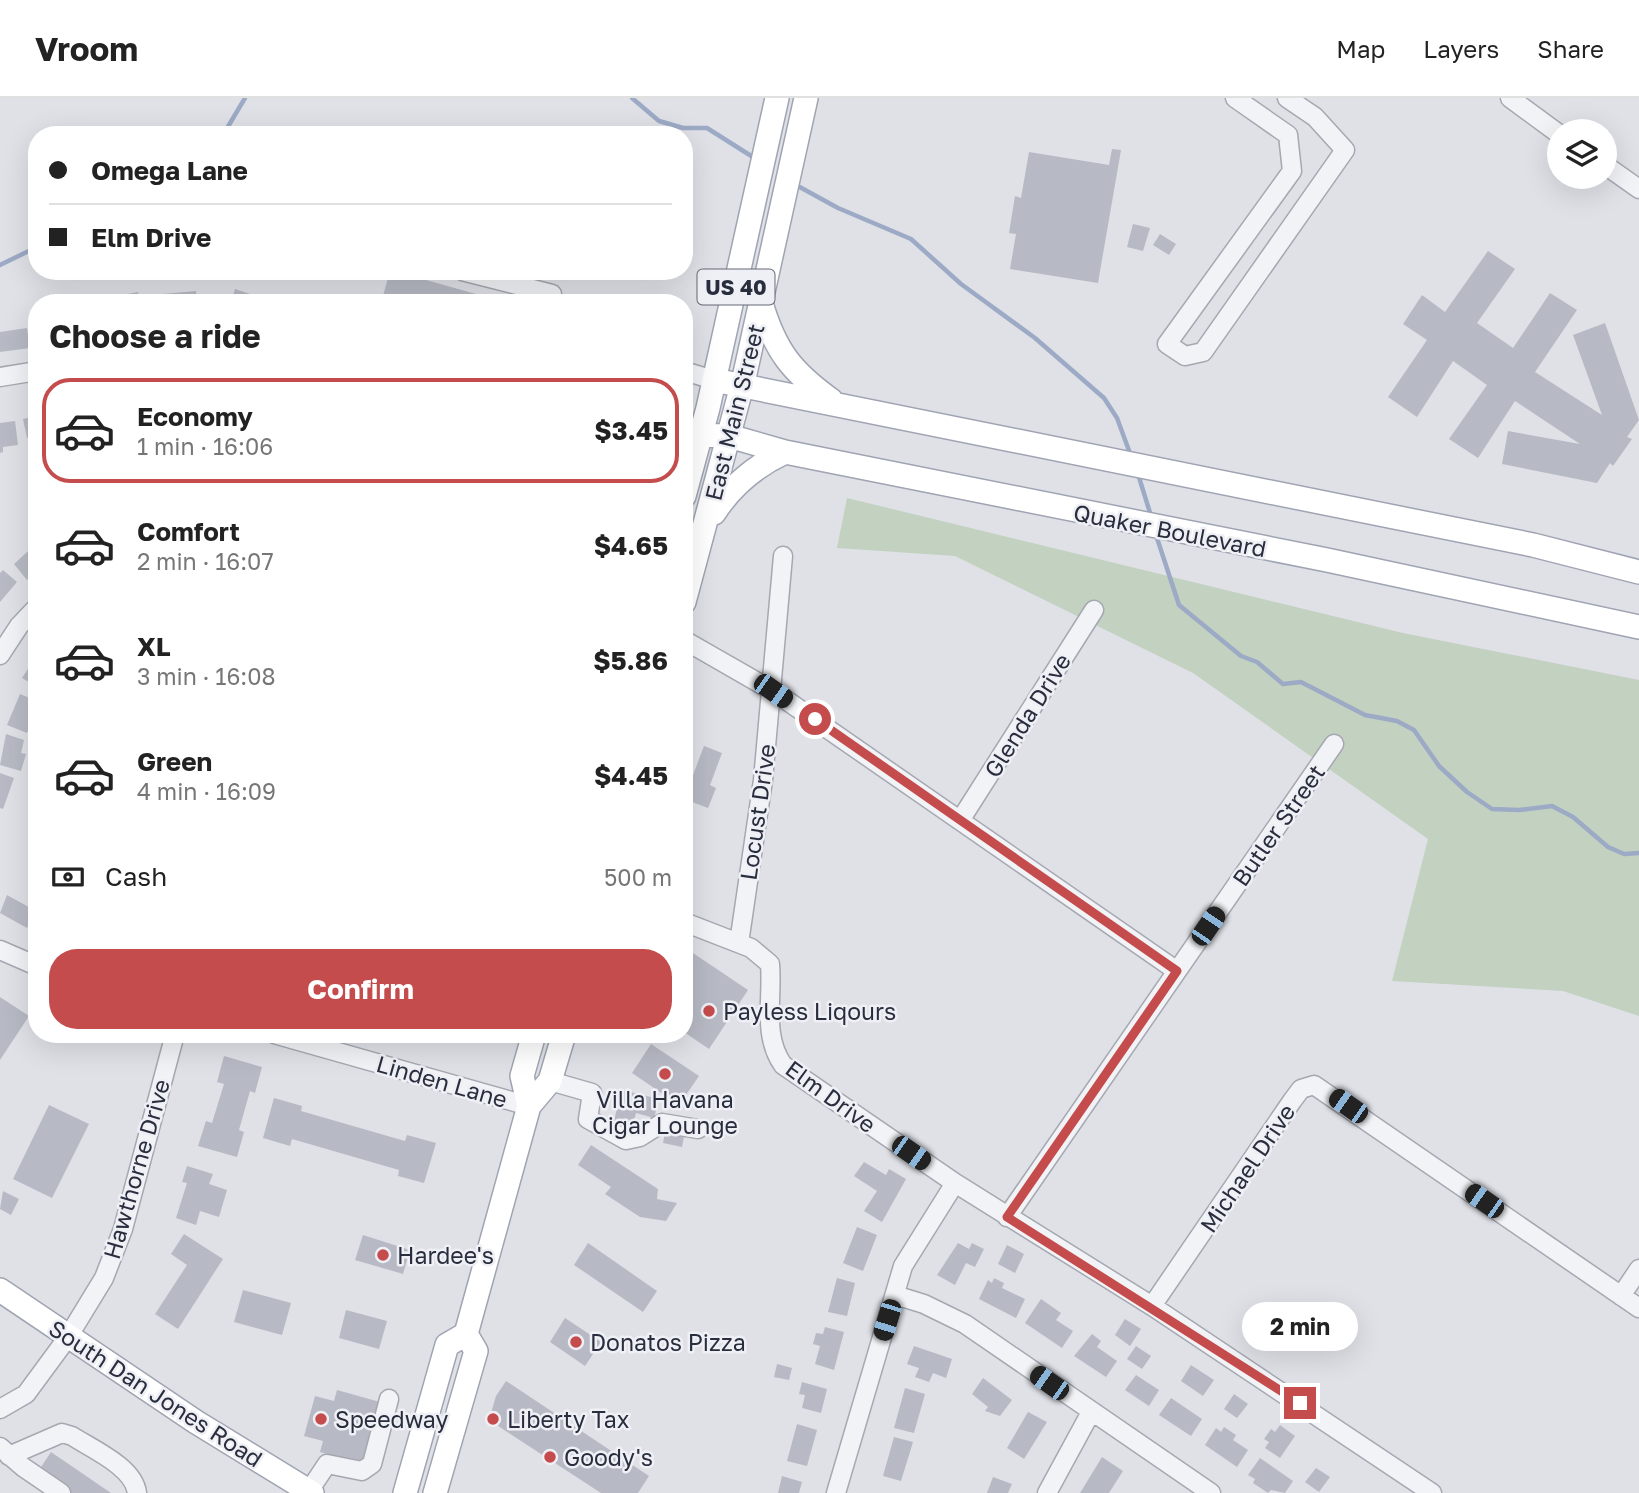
<!DOCTYPE html>
<html lang="en">
<head>
<meta charset="utf-8">
<style>
	:root { --surface:#fff; --page:#f6f6f6; --text:#222; --muted:#767676; --line:#e0e0e0; --accent:#c54c4c }
	body { margin:0; font-family:"Golos Text",sans-serif; background:var(--page); color:var(--text); height:100vh; display:flex; flex-direction:column; font-size:26px; white-space:nowrap }
	* { box-sizing:border-box; margin:0 }
	p { font-size:23px; color:var(--muted) }
	.icon { flex:none; width:38px; height:38px; fill:none; stroke:currentColor; stroke-width:2; stroke-linecap:round; stroke-linejoin:round }
	.map { position:relative; flex:1; overflow:hidden }
	.details { position:absolute; left:28px; top:196px; width:665px; height:749px; display:flex; flex-direction:column; background:var(--surface); border-radius:28px; box-shadow:0 7px 28px #0002 }
	.details>* { flex:none }
	.guide { position:absolute; left:28px; top:28px; width:665px; height:154px; border-radius:28px; box-shadow:0 7px 28px #0002; display:grid; align-content:center; height:154px; padding:0 21px; background:var(--surface) }
	.tools { position:absolute; left:1547px; top:21px; display:grid; gap:14px }
	.tools a { display:grid; place-items:center; width:70px; height:70px; border-radius:50%; background:var(--surface); box-shadow:0 7px 28px #0002; font-size:35px }
	.end { position:absolute; width:32px; height:32px; margin:-16px; border:9px solid #c54c4c; background:#fff; box-shadow:0 0 0 4px #fff }
	.from { border-radius:50% }
	.bubble { position:absolute; height:49px; border-radius:24px; background:var(--surface); box-shadow:0 7px 28px #0002; font-size:23px; font-weight:700; line-height:49px; text-align:center }
	.car { position:absolute; width:21px; height:42px; margin:-21px -10px; border-radius:9px; box-shadow:0 0 5px 2px #0007; background:linear-gradient(#222 24%,#8ab4d8 0 40%,#222 0 76%,#8ab4d8 0 86%,#222 0) }
	.guide b { display:flex; align-items:center; gap:24px; height:66px; font-size:26px }
	.guide b+b { border-top:2px solid var(--line) }
	.guide i { width:18px; height:18px; background:var(--text) }
	ul { padding:0; list-style:none }
	li { display:flex; align-items:center; gap:21px; height:105px; margin:0 14px 10px; padding:0 7px; border:4px solid transparent; border-radius:28px }
	li div { flex:1 }
	li b { display:block; font-size:26px }
	li em { font-style:normal; font-weight:700 }
	li.on { border-color:var(--accent) }
	li>.icon { width:63px; height:63px; stroke-width:1.5 }
	h2 { padding:0 21px; font-size:32px; line-height:84px }
	.pay { display:flex; align-items:center; gap:18px; height:77px; padding:0 21px; font-size:26px }
	.pay p { margin-inline-start:auto }
	.action { display:flex; gap:14px; margin-top:auto; padding:14px 21px }
	.action a { flex:1; height:80px; border-radius:28px; background:var(--accent); color:#fff; font-size:28px; font-weight:700; line-height:80px; text-align:center }
	header { display:flex; align-items:center; gap:42px; box-sizing:border-box; height:98px; padding:0 35px; background:var(--surface); border-bottom:2px solid var(--line) }
	header strong { font-size:33px }
	nav { display:flex; gap:38px; margin-inline-start:auto; font-size:24px }
	.map>svg:first-child { display:block }
</style>
</head>
<body>
<header>
<strong>Vroom</strong>
<nav><a>Map</a><a>Layers</a><a>Share</a></nav>
</header>
<div class="map">
<svg width="1639" height="1395" viewBox="0 0 1639 1395">
	<rect width="100%" height="100%" fill="#dfe1e7"/>
	<path fill="#c3d1c1" d="M847,400l556,135 236,47v336l-76,-25 -171,-10 36,-142 -235,-166 -238,-117 -118,-8z"/>
	<g fill="none" stroke-linecap="round" stroke-linejoin="round">
		<path stroke="#9caac5" stroke-width="4.5" d="M632,0l27,23 24,7h24l49,31
			M223,37l22,-37
			M796,87l42,23 73,31 50,45 74,54 69,60 13,20 14,38
			M0,167l37,-18
			M1138,376l13,42
			M1156,437l23,70 62,51 16,6 26,22 18,-2 64,33 32,6 17,9 25,36 28,26 25,17 27,1 33,-4 21,11 35,30 16,7 15,-1"/>
	</g>
	<path fill="#b7bac4" d="M1112,51l9,1 -23,133 -88,-14 6,-35 -7,-1 6,-37 6,2 8,-46 80,13z
		M1133,126l17,4 -7,23 -16,-4z
		M1160,136l16,10 -7,11 -16,-10z
		M1488,153l27,18 -38,54 36,25 37,-55 27,17 -42,62 67,43 -29,-80 32,-12 34,97 -12,17 5,2 -19,27 -3,-3 -13,20 -95,-19 6,-33 72,13 -65,-43 -37,57 -29,-19 38,-54 -34,-24 -36,56 -29,-20 39,-57 -24,-16 19,-29 23,17z
		M390,173h4l114,32h-127z
		M235,191l18,6 -2,8h-36l3,-9 14,5z
		M196,193l1,12h-34v-9z
		M138,194l2,11h-21l-1,-7z
		M27,230l3,20 -30,4v-20z
		M37,318v20l-10,2 -4,-19z
		M15,323l3,24 -15,2v5l-3,1v-30z
		M37,445v28l-10,9 -13,-16z
		M3,472l14,12 -17,20v-29z
		M37,557v32l-15,-9z
		M20,596l17,7v8l-10,24 -20,-8z
		M6,636l18,6 -3,13 5,1 -5,17 -21,-6z
		M704,648l18,7 -12,32 6,3 -8,20 -24,-9z
		M0,675l14,5 -11,31 -3,-1z
		M7,797l29,16 -9,17 -27,-15z
		M684,849l64,43 -39,59 -25,-17z
		M0,899l29,19 -29,44z
		M651,946l48,32 -20,29 -47,-32z
		M224,958l38,11 -7,26 -5,-2 -11,39 5,2 -7,25 -39,-11 8,-25 6,2 12,-39 -7,-2z
		M622,992l37,9 -5,19 -18,-5 -4,16 -19,-5z
		M274,1000l28,8 -1,5 104,30 2,-6 29,8 -12,40 -26,-7 1,-6 -107,-31 -2,7 -27,-8z
		M49,1007l40,19 -37,74 -39,-19z
		M666,1029l19,4 -3,16 -19,-4z
		M591,1047l67,44 -1,10 20,4 -11,18 -26,-4 -35,-23 6,-7 -33,-22z
		M864,1064l22,13 3,-6 17,10 -24,43 -18,-11 13,-20 -23,-15z
		M187,1068l26,8 -4,10 18,6 -8,27 -19,-6 -4,14 -20,-7 11,-35 -5,-1z
		M3,1093l16,8 -8,16 -11,-6z
		M857,1129l20,8 -14,36 -20,-8z
		M184,1136l39,25 -45,70 -23,-15 32,-49 -16,-11z
		M363,1137l47,15 -7,24 -48,-14z
		M588,1145l69,48 -14,21 -69,-47z
		M958,1145l11,6 3,-6 12,6 -9,18 -9,-4 -11,22 -18,-10z
		M1007,1147l17,9 -9,19 -17,-9z
		M837,1180l18,5 -8,33 -19,-4z
		M994,1180l10,5 -2,5 23,11 -9,19 -37,-19 9,-19 4,3z
		M243,1192l48,13 -9,32 -48,-13z
		M1041,1201l20,14 -5,7 17,11 -11,17 -37,-25z
		M346,1212l41,11 -8,28 -40,-11z
		M565,1220l36,24 -16,24 -35,-24z
		M1125,1221l16,10 -11,17 -15,-11z
		M825,1229l19,5 -10,38 -19,-6 5,-18 -7,-2 3,-11 7,1z
		M1092,1236l9,7 -4,6 20,14 -11,16 -32,-21z
		M914,1248l38,13 -6,19 -13,-5 -4,9 -14,-5 4,-9 -12,-4z
		M1136,1248l15,10 -9,13 -15,-10z
		M777,1266l15,4 -3,12 -15,-3z
		M1191,1267l23,15 -11,16 -22,-15z
		M1136,1277l23,15 -10,16 -24,-16z
		M983,1280l29,22 -12,16 -15,-5 3,-4 -16,-13z
		M506,1283l143,95 -11,17h-37l-112,-73 7,-24z
		M802,1284l25,7 -6,24 -19,-5 3,-13 -6,-1z
		M905,1290l20,6 -11,39 -20,-5z
		M337,1292l43,12 -17,62 -43,-12 3,-11 -19,-5 11,-40 19,5z
		M1234,1296l14,10 -11,14 -13,-9z
		M1171,1300l31,21 -11,17 -32,-21z
		M1028,1314l19,10 -23,37 -17,-11z
		M797,1326l20,6 -10,36 -20,-5z
		M1280,1327l15,11 -15,22 -15,-10 4,-6 -5,-3 7,-10 4,3z
		M1224,1329l12,8 -3,5 15,10 -11,17 -32,-22 11,-17 5,4z
		M894,1339l19,5 -12,39 -18,-5z
		M51,1354l60,41h-46l5,-6 -29,-20z
		M1102,1359l21,14 -14,22h-29z
		M1260,1360l33,23 -8,12 -14,-3 -3,3 -15,-10 2,-4 -7,-4z
		M1316,1370l14,9 -11,15 -14,-10z
		M782,1378l20,6 -3,11h-21z
		M993,1379l19,7 -4,9h-21z"/>
	<g fill="none" stroke-linecap="round" stroke-linejoin="round">
		<defs>
			<path id="minor" d="M1235,0l53,37 4,36 -125,173 18,12 18,-4 142,-202 -30,-33 -28,-19
				M1510,0l49,36
				M1605,67l34,24
				M462,173l90,23
				M684,273l30,9
				M0,279l37,-6
				M684,542l89,51 404,280
				M0,557l19,-29 18,-19
				M961,721l133,-209
				M684,824l67,26 19,16c3,35 -8,71 13,101l172,118 197,123 280,187
				M739,845l24,-163 20,-224
				M0,852l37,16
				M274,936l255,72
				M550,983l42,12 -4,26 38,21 14,-3 22,-14 36,6
				M1007,1119l327,-473
				M895,1197l29,9 41,20 246,169
				M1621,1198l18,-27
				M1152,1208l140,-205 9,-12 13,-4 325,223
				M0,1311l26,-15 42,-57 36,-59 19,-49 52,-195
				M0,1349l23,20 38,26
				M9,1358l53,-23 10,3c20,13 62,31 65,57
				M309,1393l18,-27 35,7 10,-7 17,-65
				M836,1395l67,-227 52,-83
				M1047,1395l44,-81"/>
			<path id="major" d="M761,205c14,48 31,69 70,97
				M714,282l819,165 106,27
				M701,337l28,1 56,16 542,108 312,67
				M684,398l24,-88 69,-310
				M714,415c18,-28 41,-47 71,-61
				M684,504l60,-224 62,-280
				M529,1008l-7,-30 12,-42
				M0,1192l196,132 116,71
				M405,1395l42,-148 19,-11 63,-228 21,-25 14,-47
				M435,1395l41,-142 -10,-17"/>
		</defs>
		<use href="#minor" stroke="#a5a8b1" stroke-width="21"/>
		<use href="#major" stroke="#9fa4b2" stroke-width="26"/>
		<use href="#minor" stroke="#f2f3f6" stroke-width="18"/>
		<use href="#major" stroke="#fff" stroke-width="23"/>
	</g>
	<g fill="none" stroke-linecap="round" stroke-linejoin="round">
		<path stroke="#c54c4c" stroke-width="9" d="M815,621l362,252 -170,246 293,186"/>
	</g>
	<g fill="#c54c4c" stroke="#eff0f5" stroke-width="2.5">
		<circle cx="709" cy="913" r="7"/>
		<circle cx="665" cy="976" r="7"/>
		<circle cx="383" cy="1157" r="7"/>
		<circle cx="576" cy="1244" r="7"/>
		<circle cx="321" cy="1321" r="7"/>
		<circle cx="493" cy="1321" r="7"/>
		<circle cx="550" cy="1359" r="7"/>
	</g>
	<g text-anchor="middle" dominant-baseline="central" stroke-width="5" stroke-linejoin="round" paint-order="stroke">
		<rect fill="#eff0f5" stroke="#646875" stroke-width="2" x="697.5" y="171.5" width="77" height="35" rx="5"/>
		<g font-size="21" font-weight="bold" fill="#292e3e">
			<text x="736" y="189">US 40</text>
		</g>
		<g font-size="23" fill="#292e3e" stroke="#eff0f5">
			<text transform="translate(734 314) rotate(-76)">East Main Street</text>
			<text transform="translate(1170 432) rotate(11)">Quaker Boulevard</text>
			<text transform="translate(1027 617) rotate(-58)">Glenda Drive</text>
			<text transform="translate(757 714) rotate(-82)">Locust Drive</text>
			<text transform="translate(1278 727) rotate(-55)">Butler Street</text>
			<text transform="translate(442 983) rotate(16)">Linden Lane</text>
			<text transform="translate(831 998) rotate(36)">Elm Drive</text>
			<text transform="translate(1247 1070) rotate(-56)">Michael Drive</text>
			<text transform="translate(136 1071) rotate(-74)">Hawthorne Drive</text>
			<text transform="translate(156 1295) rotate(33)">South Dan Jones Road</text>
		</g>
		<g font-size="23" fill="#292e3e" stroke="#eff0f5" text-anchor="start">
			<text x="723" y="913">Payless Liqours</text>
			<text x="665" y="1001" text-anchor="middle">Villa Havana<tspan x="665" dy="26">Cigar Lounge</tspan></text>
			<text x="397" y="1157">Hardee's</text>
			<text x="590" y="1244">Donatos Pizza</text>
			<text x="335" y="1321">Speedway</text>
			<text x="507" y="1321">Liberty Tax</text>
			<text x="564" y="1359">Goody's</text>
		</g>
	</g>
</svg>
<div class="tools">
<a><svg class="icon" aria-label="layers" viewBox="0 0 24 24"><path d="M12 4l9 5-9 5-9-5zM3 14l9 5 9-5"/></svg></a>
</div>
<i class="end from" style="left:815px;top:621px"></i>
<i class="end" style="left:1300px;top:1305px"></i>
<div class="bubble" style="left:1242px;top:1204px;width:116px">2 min</div>
<i class="car" style="left:773px;top:593px;rotate:125deg"></i>
<i class="car" style="left:1208px;top:828px;rotate:34deg"></i>
<i class="car" style="left:1348px;top:1008px;rotate:305deg"></i>
<i class="car" style="left:911px;top:1055px;rotate:125deg"></i>
<i class="car" style="left:1484px;top:1103px;rotate:305deg"></i>
<i class="car" style="left:887px;top:1222px;rotate:197deg"></i>
<i class="car" style="left:1049px;top:1285px;rotate:305deg"></i>
<div class="guide">
<b><i class="from"></i>Omega Lane</b>
<b><i></i>Elm Drive</b>
</div>
<section class="details">
<h2>Choose a ride</h2>
<ul>
<li class="on"><svg class="icon" aria-label="car" viewBox="0 0 24 24"><path d="M5 17H2v-5l4-1 3-4h7l3 4 3 1v5h-3M9 17h6M6 11h13"/><circle cx="7" cy="17" r="2"/><circle cx="17" cy="17" r="2"/></svg><div><b>Economy</b><p>1 min · 16:06</p></div><em>$3.45</em></li>
<li><svg class="icon" aria-label="car" viewBox="0 0 24 24"><path d="M5 17H2v-5l4-1 3-4h7l3 4 3 1v5h-3M9 17h6M6 11h13"/><circle cx="7" cy="17" r="2"/><circle cx="17" cy="17" r="2"/></svg><div><b>Comfort</b><p>2 min · 16:07</p></div><em>$4.65</em></li>
<li><svg class="icon" aria-label="car" viewBox="0 0 24 24"><path d="M5 17H2v-5l4-1 3-4h7l3 4 3 1v5h-3M9 17h6M6 11h13"/><circle cx="7" cy="17" r="2"/><circle cx="17" cy="17" r="2"/></svg><div><b>XL</b><p>3 min · 16:08</p></div><em>$5.86</em></li>
<li><svg class="icon" aria-label="car" viewBox="0 0 24 24"><path d="M5 17H2v-5l4-1 3-4h7l3 4 3 1v5h-3M9 17h6M6 11h13"/><circle cx="7" cy="17" r="2"/><circle cx="17" cy="17" r="2"/></svg><div><b>Green</b><p>4 min · 16:09</p></div><em>$4.45</em></li>
</ul>
<div class="pay"><svg class="icon" aria-label="cash" viewBox="0 0 24 24"><path d="M3 7h18v10H3z"/><circle cx="12" cy="12" r="2"/></svg>Cash<p>500 m</p></div>
<div class="action"><a>Confirm</a></div>
</section>
</div>
</body>
</html>
